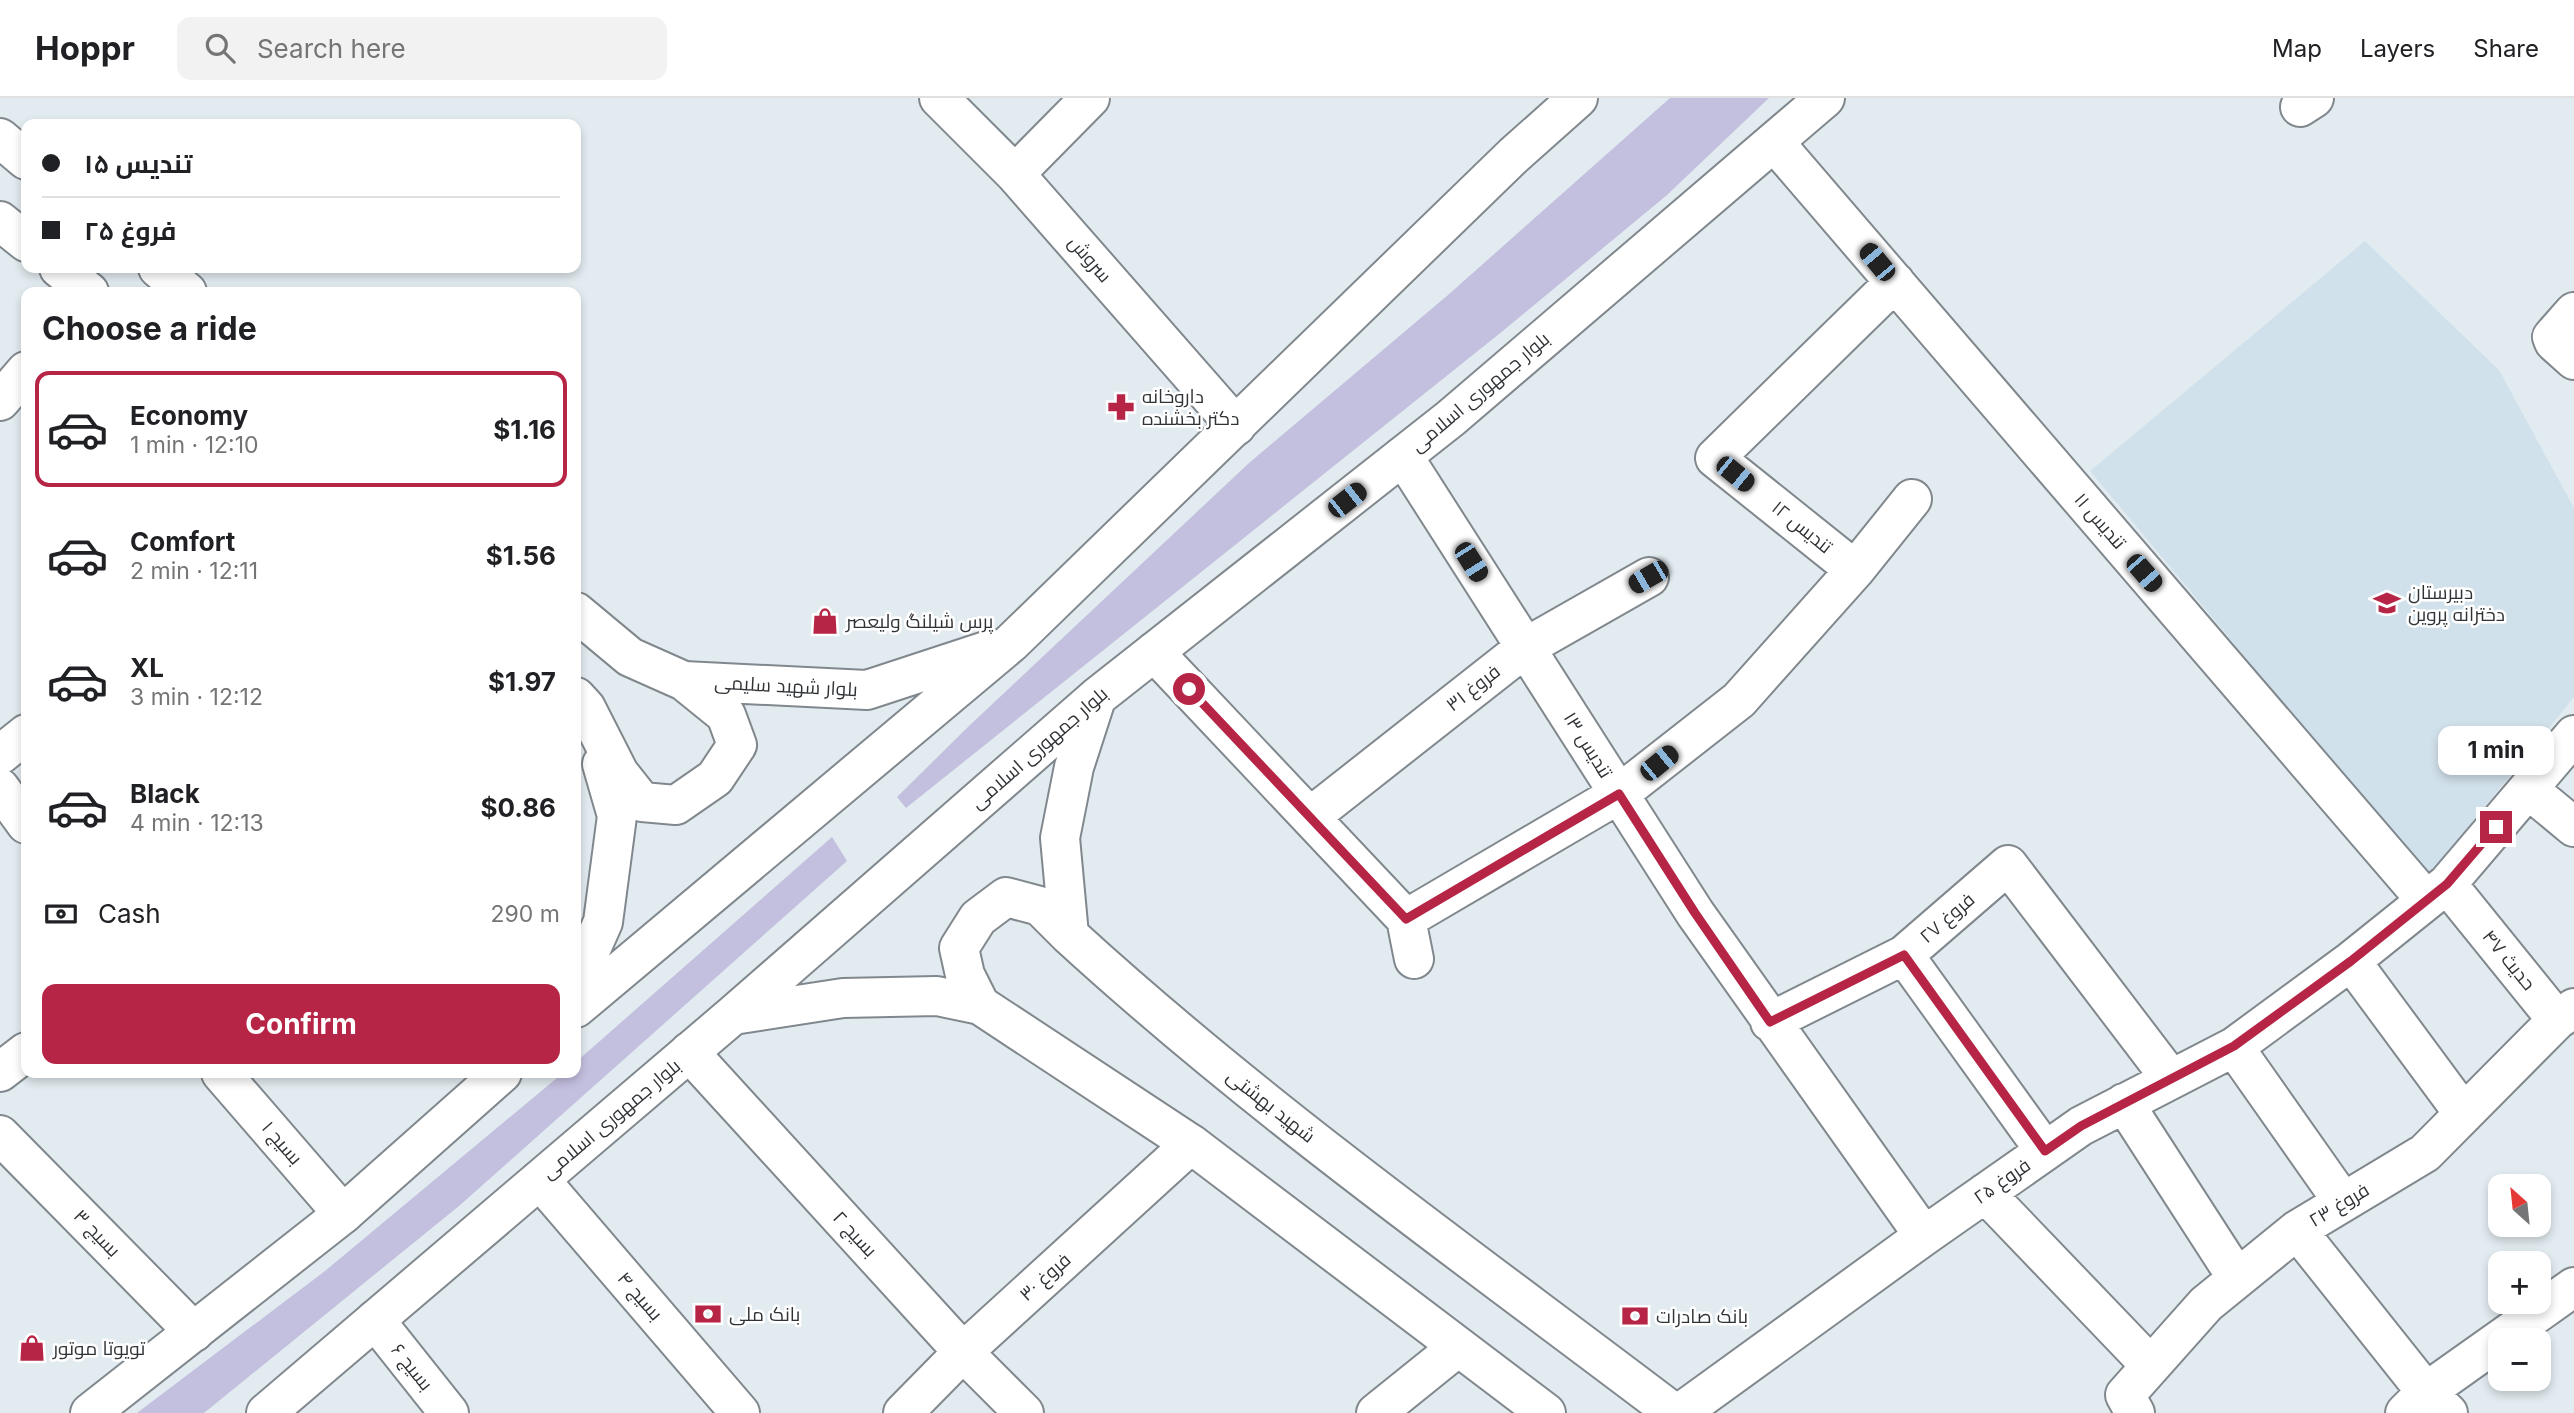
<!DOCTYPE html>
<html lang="en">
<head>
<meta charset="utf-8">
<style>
	:root { --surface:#fff; --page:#f2f2f2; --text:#202124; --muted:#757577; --line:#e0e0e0; --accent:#b72546 }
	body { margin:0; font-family:Inter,Cairo,sans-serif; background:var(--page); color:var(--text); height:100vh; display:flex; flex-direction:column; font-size:26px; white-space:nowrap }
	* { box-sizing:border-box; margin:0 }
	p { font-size:23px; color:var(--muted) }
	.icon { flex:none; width:38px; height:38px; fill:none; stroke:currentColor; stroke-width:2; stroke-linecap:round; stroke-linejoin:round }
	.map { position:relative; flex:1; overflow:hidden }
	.drawer { position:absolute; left:21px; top:189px; width:560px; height:791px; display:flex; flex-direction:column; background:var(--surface); border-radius:14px; box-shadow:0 4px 10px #0003 }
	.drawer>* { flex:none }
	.top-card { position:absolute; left:21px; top:21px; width:560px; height:154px; border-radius:14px; box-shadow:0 4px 10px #0003; display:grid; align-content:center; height:154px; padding:0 21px; background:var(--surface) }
	.needle { width:46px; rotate:333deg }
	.fabs { position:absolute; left:2488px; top:1076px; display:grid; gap:14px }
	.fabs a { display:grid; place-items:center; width:63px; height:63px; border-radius:14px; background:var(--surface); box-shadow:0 4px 10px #0003; font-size:35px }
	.end { position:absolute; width:32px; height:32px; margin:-16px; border:9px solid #b72546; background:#fff; box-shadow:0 0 0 4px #fff }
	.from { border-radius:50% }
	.bubble { position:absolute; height:49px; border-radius:14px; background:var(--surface); box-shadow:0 4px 10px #0003; font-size:23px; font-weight:700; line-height:49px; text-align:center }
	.car { position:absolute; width:21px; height:42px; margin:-21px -10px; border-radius:9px; box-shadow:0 0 5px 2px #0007; background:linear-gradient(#222 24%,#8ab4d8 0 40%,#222 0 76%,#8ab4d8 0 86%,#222 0) }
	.top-card b { display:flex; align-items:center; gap:24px; height:66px; font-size:26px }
	.top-card b+b { border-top:2px solid var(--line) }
	.top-card i { width:18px; height:18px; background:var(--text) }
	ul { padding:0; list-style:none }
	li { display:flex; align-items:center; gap:21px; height:116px; margin:0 14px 10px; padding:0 7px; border:4px solid transparent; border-radius:14px }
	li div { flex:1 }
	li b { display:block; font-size:26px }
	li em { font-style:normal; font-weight:700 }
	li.active { border-color:var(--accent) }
	li>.icon { width:63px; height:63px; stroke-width:1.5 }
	h2 { padding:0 21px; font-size:32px; line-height:84px }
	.pay { display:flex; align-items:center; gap:18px; height:77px; padding:0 21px; font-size:26px }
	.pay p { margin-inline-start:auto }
	.cta { display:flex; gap:14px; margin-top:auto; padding:14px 21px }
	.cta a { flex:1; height:80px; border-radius:14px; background:var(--accent); color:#fff; font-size:28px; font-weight:700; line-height:80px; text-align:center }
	header { display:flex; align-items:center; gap:42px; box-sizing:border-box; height:98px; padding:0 35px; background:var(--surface); border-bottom:2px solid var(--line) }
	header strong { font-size:33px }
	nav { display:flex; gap:38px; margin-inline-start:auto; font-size:24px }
	.search { width:490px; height:63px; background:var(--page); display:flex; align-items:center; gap:18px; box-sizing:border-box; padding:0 24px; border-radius:14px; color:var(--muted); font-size:26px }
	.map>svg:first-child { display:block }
</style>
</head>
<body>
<header>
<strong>Hoppr</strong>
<div class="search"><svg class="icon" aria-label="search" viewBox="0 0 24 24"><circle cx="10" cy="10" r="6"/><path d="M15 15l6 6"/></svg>Search here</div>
<nav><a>Map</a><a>Layers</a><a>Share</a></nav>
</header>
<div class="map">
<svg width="2574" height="1315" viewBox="0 0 2574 1315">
	<rect width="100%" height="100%" fill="#e2ebf0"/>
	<path fill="#d1e1eb" d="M2365,143l134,129 75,138v189l-146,179 -338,-405z"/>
	<path fill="#c3bfdf" d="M1670,0h99l-102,97 -163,135 -598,478 -9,-11 73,-72 279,-262 199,-168z
		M832,739l15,24 -388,345 -255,207h-67l188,-142 238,-198h13v-11z"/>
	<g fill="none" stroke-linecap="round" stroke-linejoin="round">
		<defs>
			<path id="minor" d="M939,0l76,76 221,252
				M2300,9l14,-9
				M1774,44l652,758
				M1015,76l75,-76
				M2574,214l-22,25 2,5 20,18
				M0,303l26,-30
				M1403,358l292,457 229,323
				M1855,472l-140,-112 180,-176
				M1154,554l252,267 213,-125 120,-94 116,-130 57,-71
				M0,657l26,-21
				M0,690l26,36
				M2528,691l46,38
				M1310,719l216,-170 123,-70
				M2447,786l110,136 17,-12
				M1406,821l8,40
				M1904,857l141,196
				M2351,863l113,153
				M1770,924l134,-67 104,-90 163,214
				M2234,949l109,155
				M689,954l274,300 61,61
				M0,974l26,-20
				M221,975l122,141
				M2124,1005l113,175
				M0,1037l194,197
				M540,1082l200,233
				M1985,1095l166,173
				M2297,1132l129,162 22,21
				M375,1222l74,93
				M903,1315l60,-61 228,-208
				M1376,1315l82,-66
				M1680,1315l244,-177 157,-110 153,-79 117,-86 96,-77 127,-149
				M2135,1315l-10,-18 81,-91 91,-74 128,-77 132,-133
				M2405,1315l21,-21 148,-105"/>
			<path id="major" d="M0,40l26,22
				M0,123l26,21
				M59,170l30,24
				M158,170l29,24
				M576,514l54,45 54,24 183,9 125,-41
				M576,599l10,11 33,65 23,29 34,3 39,-27 22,-33 -11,-30 -42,-34
				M1096,601l-22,68 -14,71 9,97c190,174 401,323 605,478
				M576,885l27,-61 14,-106 -15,-52
				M980,907l-15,-30 -6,-27 19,-30 28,-21 34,9 29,29
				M576,910l435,-365 503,-488 64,-57
				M733,917l110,-17 94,-2 43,9 211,139 355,269
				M90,1315l253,-199 159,-141
				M266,1315l467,-398 364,-318 354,-279 374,-320"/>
		</defs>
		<use href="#minor" stroke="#80888e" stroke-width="42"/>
		<use href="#major" stroke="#80888e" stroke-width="42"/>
		<use href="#minor" stroke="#fff" stroke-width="38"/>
		<use href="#major" stroke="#fff" stroke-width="38"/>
	</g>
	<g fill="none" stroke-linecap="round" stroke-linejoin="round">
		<path stroke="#b72546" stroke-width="9" d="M1189,591l217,230 213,-125 76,119 75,109 134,-67 141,196 36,-25 153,-80 117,-85 96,-77 49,-57"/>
	</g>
	<defs>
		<symbol id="pharmacy-bare" viewBox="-9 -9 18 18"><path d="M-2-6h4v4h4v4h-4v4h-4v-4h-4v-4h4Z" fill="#b72546" stroke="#fff" stroke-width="2.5" paint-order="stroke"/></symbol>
		<symbol id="school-bare" viewBox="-9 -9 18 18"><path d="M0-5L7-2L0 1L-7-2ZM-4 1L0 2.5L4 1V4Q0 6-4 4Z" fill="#b72546" stroke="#fff" stroke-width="2.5" paint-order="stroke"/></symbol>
		<symbol id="shop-bare" viewBox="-9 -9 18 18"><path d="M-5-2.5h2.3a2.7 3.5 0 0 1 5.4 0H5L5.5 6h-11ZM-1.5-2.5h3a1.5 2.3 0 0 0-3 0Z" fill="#b72546" stroke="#fff" stroke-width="2.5" paint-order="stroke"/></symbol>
		<symbol id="bank-bare" viewBox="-9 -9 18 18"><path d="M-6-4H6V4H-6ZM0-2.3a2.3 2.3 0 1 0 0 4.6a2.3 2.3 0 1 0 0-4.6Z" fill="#b72546" stroke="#fff" stroke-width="2.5" paint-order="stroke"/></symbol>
	</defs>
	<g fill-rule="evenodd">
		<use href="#pharmacy-bare" x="1102" y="290" width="38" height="38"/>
		<use href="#school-bare" x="2368" y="486" width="38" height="38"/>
		<use href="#shop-bare" x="806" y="504" width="38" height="38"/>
		<use href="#bank-bare" x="689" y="1197" width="38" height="38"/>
		<use href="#bank-bare" x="1616" y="1199" width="38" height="38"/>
		<use href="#shop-bare" x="13" y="1231" width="38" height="38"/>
	</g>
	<g text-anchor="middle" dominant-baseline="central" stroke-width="5" stroke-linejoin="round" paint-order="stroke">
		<g font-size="19" fill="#303336" stroke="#fff">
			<text transform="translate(1090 161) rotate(49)">سروش</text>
			<text transform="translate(1480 294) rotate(-40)">بلوار جمهوری اسلامی</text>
			<text transform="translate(2100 423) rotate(49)">تندیس ۱۱</text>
			<text transform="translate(1802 429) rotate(39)">تندیس ۱۲</text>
			<text transform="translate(786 588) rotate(3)">بلوار شهید سلیمی</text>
			<text transform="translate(1473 590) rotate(-38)">فروغ ۳۱</text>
			<text transform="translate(1588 647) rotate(58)">تندیس ۱۳</text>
			<text transform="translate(1039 650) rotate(-41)">بلوار جمهوری اسلامی</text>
			<text transform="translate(1947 820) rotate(-41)">فروغ ۲۷</text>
			<text transform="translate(2509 862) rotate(51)">حدیث ۴۷</text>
			<text transform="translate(1271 1008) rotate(38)">شهید بهشتی</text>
			<text transform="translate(611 1021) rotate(-40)">بلوار جمهوری اسلامی</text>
			<text transform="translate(282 1045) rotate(49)">بسیج ۱</text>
			<text transform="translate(2002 1083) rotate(-35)">فروغ ۲۵</text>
			<text transform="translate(2339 1107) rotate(-31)">فروغ ۲۳</text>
			<text transform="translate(97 1135) rotate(46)">بسیج ۳</text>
			<text transform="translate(855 1136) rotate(47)">بسیج ۲</text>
			<text transform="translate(1045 1179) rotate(-42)">فروغ ۳۰</text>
			<text transform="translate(640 1198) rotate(49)">بسیج ۴</text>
			<text transform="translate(412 1269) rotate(51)">بسیج ۶</text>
		</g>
		<g font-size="19" fill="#303336" stroke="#fff" text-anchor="start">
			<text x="1142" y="298">داروخانه<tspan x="1142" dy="22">دکتر بخشنده</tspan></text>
			<text x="2408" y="494">دبیرستان<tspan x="2408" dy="22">دخترانه پروین</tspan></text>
			<text x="846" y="523">پرس شیلنگ ولیعصر</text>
			<text x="729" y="1216">بانک ملی</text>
			<text x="1656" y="1218">بانک صادرات</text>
			<text x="53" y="1250">تویوتا موتور</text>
		</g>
	</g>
</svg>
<div class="fabs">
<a><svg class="needle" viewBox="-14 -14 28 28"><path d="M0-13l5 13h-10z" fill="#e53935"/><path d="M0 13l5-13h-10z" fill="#757577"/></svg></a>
<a>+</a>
<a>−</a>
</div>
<i class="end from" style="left:1189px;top:591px"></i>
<i class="end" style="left:2496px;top:729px"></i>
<div class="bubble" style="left:2438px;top:628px;width:116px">1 min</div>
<i class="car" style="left:1877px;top:164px;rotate:320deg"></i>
<i class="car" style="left:1735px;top:376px;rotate:129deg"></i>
<i class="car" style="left:1347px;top:402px;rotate:52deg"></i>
<i class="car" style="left:1471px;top:464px;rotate:148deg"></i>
<i class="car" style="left:2144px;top:475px;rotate:139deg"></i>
<i class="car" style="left:1648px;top:479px;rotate:240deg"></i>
<i class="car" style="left:1659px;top:665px;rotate:51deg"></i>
<div class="top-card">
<b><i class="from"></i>تندیس ۱۵</b>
<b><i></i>فروغ ۲۵</b>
</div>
<section class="drawer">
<h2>Choose a ride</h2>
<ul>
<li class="active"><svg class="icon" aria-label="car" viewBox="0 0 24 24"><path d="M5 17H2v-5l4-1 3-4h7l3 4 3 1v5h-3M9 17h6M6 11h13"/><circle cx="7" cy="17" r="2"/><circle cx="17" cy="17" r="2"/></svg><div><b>Economy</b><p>1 min · 12:10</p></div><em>$1.16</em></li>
<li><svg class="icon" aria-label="car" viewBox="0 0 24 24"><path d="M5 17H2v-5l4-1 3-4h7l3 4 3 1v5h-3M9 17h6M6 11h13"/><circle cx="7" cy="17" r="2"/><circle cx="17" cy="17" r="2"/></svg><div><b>Comfort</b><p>2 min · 12:11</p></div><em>$1.56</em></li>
<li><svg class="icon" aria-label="car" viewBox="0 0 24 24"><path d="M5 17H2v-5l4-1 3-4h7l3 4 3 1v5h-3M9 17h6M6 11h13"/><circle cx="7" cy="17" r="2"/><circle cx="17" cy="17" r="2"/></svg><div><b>XL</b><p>3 min · 12:12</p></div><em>$1.97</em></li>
<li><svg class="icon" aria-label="car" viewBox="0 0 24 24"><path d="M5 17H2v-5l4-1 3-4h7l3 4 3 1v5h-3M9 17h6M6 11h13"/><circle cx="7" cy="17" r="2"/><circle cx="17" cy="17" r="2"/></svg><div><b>Black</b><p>4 min · 12:13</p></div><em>$0.86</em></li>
</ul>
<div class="pay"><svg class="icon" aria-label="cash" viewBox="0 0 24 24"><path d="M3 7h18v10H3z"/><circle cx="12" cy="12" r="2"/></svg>Cash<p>290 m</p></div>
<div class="cta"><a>Confirm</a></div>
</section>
</div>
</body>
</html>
